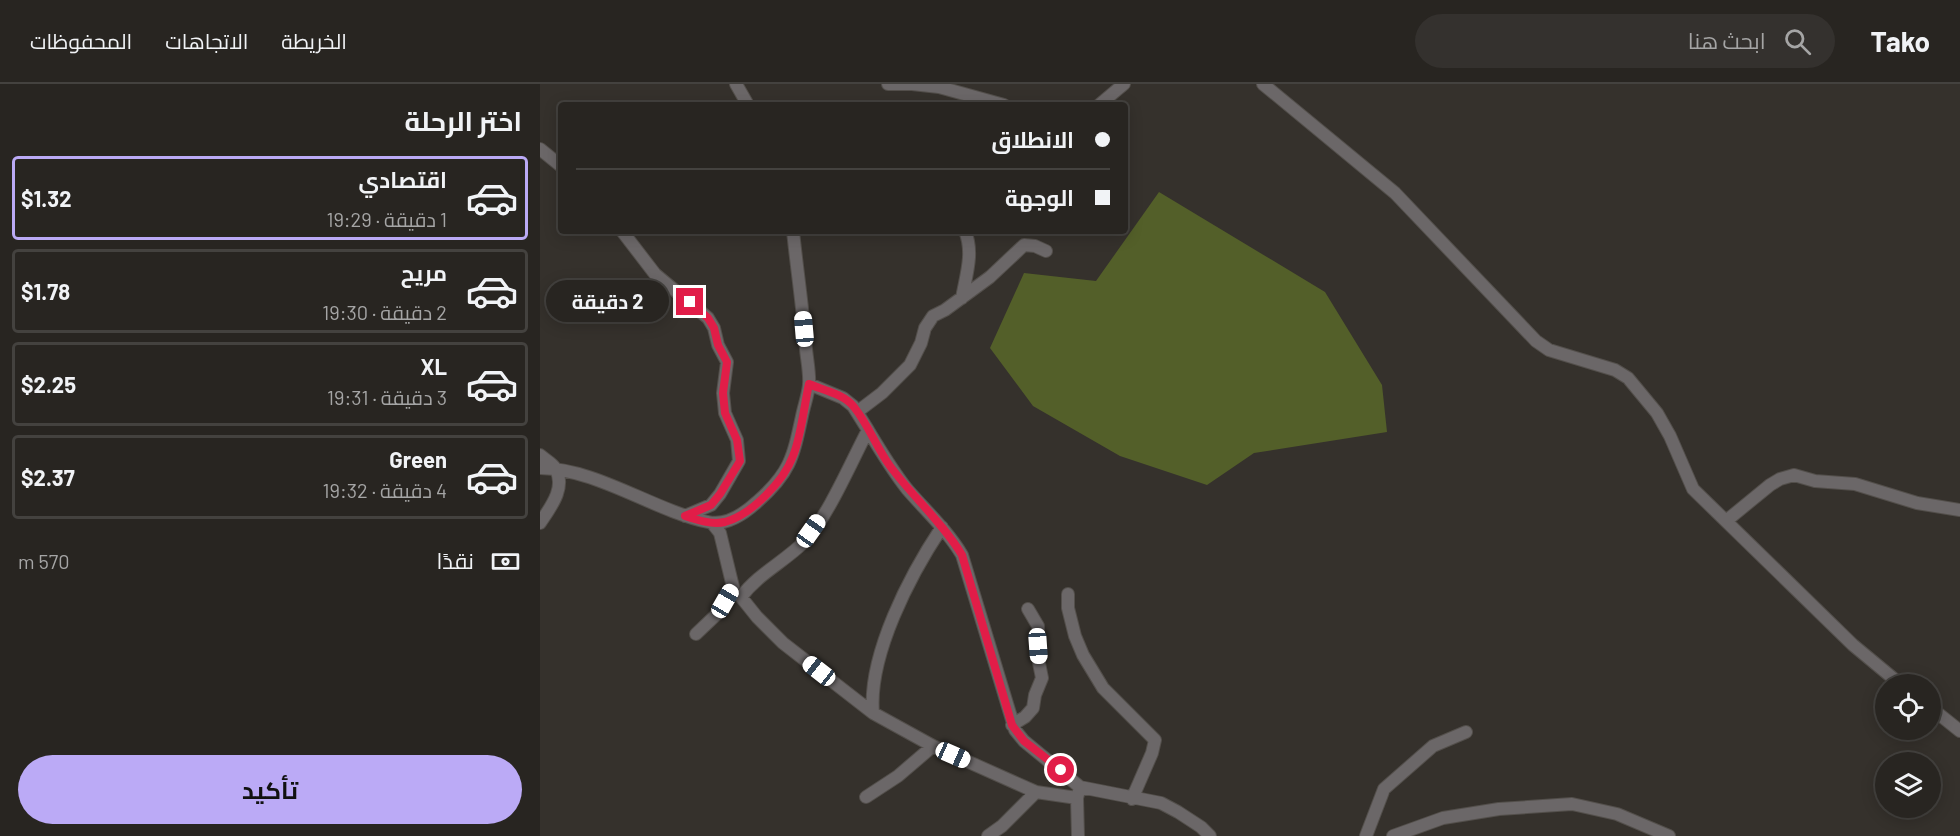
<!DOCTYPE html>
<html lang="ar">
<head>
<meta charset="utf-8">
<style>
	:root { --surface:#282521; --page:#34312e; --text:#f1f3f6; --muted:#a5a5a5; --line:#44423f; --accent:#bbaaf6 }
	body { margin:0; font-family:Barlow,Cairo,sans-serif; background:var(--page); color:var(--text); direction:rtl; height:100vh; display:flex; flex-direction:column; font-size:22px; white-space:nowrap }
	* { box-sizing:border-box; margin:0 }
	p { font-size:20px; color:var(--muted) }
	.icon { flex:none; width:33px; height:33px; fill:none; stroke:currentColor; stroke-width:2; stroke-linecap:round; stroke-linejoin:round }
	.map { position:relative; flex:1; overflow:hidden; direction:ltr }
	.drawer { display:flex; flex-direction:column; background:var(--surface); width:540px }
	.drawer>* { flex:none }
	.hud { position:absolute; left:18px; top:18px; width:570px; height:132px; border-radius:6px; box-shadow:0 3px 15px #0003,0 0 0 2px var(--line); direction:rtl; display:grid; align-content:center; height:132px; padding:0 18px; background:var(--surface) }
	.fabs { position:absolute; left:1335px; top:590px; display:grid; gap:12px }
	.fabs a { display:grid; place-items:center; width:66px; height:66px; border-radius:50%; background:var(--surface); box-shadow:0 3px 15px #0003,0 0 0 2px var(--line); font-size:30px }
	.end { position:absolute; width:27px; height:27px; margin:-14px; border:8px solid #e11d48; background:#fff; box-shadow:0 0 0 3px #fff }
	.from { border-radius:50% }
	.bubble { position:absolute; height:42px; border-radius:21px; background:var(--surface); box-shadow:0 3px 15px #0003,0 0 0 2px var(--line); font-size:20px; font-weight:700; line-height:42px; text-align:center; direction:rtl }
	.car { position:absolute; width:18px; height:36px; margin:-18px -9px; border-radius:8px; box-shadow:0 0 4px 2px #0007; background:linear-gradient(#fff 24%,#345 0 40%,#fff 0 76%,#345 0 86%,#fff 0) }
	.hud b { display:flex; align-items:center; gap:21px; height:57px; font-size:22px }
	.hud b+b { border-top:2px solid var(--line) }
	.hud i { width:15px; height:15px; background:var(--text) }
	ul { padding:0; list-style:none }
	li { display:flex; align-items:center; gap:18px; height:84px; margin:0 12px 9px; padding:0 6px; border:3px solid var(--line); border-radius:6px }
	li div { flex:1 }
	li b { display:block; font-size:22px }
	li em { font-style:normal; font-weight:700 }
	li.on { border-color:var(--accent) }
	li>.icon { width:54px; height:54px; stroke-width:1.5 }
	h2 { padding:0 18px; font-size:27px; line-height:72px }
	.pay { display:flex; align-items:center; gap:15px; height:66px; padding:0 18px; font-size:22px }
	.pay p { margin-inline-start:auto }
	.action { display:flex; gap:12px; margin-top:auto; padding:12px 18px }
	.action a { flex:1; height:69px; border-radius:36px; background:var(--accent); color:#111; font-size:24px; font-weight:700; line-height:69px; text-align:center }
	header { display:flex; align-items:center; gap:36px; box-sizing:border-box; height:84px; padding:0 30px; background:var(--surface); border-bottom:2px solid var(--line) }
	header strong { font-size:28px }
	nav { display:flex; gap:33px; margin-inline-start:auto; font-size:21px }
	.search { width:420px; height:54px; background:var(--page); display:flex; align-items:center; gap:15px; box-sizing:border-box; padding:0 21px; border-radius:33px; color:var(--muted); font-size:22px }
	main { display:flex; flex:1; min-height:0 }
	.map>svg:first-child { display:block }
</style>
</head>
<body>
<header>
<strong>Tako</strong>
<div class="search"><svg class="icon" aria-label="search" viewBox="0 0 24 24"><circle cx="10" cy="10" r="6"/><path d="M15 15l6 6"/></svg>ابحث هنا</div>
<nav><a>الخريطة</a><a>الاتجاهات</a><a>المحفوظات</a></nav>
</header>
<main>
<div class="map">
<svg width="1420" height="752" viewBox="0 0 1420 752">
	<rect width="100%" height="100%" fill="#35312c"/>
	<path fill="#535f29" d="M619,108l166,100 57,93 5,47 -133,21 -47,32 -87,-29 -87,-50 -43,-58 34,-75 72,8z"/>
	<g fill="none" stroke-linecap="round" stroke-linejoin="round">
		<defs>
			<path id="minor" d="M196,0l12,21
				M348,0h21
				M372,0l27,3 65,18
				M723,0l132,109 141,148 13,9 66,20 13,8 29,35 13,23 23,53 160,156 47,39
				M559,21l25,-21
				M0,65l21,17
				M82,147l33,43 53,44 6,10 4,17 9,17 -4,31 2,20 12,27 2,21 -19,33 -9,11 -26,11
				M422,214c4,-23 12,-45 3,-67
				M269,300l34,14 10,8 15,24c-17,32 -40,87 -64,112 -20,20 -46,32 -63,55l16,20 26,26 90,70 60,33 103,46 41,6 1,38
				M317,328l25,-19 28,-28 11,-22 4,-15 8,-12 12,-6 45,-33 34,-32 11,1 11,5
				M328,346c12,20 24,40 39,59 19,22 40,41 55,66l53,175 9,11 56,46 -3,11
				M0,371c4,4 12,8 15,13 12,19 -5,40 -15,55
				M0,384c58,1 112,42 168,54 18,4 36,-8 49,-20 33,-29 36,-44 45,-86 2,-10 6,-21 7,-31 1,-11 -2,-25 -3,-36 -3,-40 -9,-79 -13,-118
				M1186,437l44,-36 10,-6 14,-4 21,6 40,3 62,19 43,7
				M528,510v14l7,28 8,19 20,33 52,52 -3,13 -20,46
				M156,550l21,-20 16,-27 -13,-54 -8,-10
				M1390,623l30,24
				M333,629c-5,-58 37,-138 69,-186
				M472,641l13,-8 8,-9 2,-13 7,-17 -3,-15 -1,-37 -10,-17
				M540,703l81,16 17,9 23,15 9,9
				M326,713l32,-21 35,-30
				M448,752l14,-10 34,-34
				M826,752l18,-47 49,-43 33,-14
				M853,752l50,-18 56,-9 73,-5 45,10 52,22"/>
		</defs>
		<use href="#minor" stroke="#534f4b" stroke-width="14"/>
		<use href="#minor" stroke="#6b6768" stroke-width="12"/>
	</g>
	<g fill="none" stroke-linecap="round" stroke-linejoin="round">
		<path stroke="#e11d48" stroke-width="8" d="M150,218l18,16 6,10 4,17 9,17 -4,31 2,20 12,27 3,21 -20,33 -9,11 -26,11c12,4 27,9 40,6 26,-7 59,-41 68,-66 8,-19 11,-50 16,-72 14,6 35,10 45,23 14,17 22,40 36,59 22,30 52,56 72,89l50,170 12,16 37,29"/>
	</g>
</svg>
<div class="fabs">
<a><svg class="icon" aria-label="locate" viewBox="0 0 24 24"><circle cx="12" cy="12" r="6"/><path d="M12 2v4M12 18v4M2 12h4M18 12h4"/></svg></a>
<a><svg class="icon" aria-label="layers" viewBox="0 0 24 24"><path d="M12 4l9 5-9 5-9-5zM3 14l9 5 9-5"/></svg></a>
</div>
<i class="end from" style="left:521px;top:686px"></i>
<i class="end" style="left:150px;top:218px"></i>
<div class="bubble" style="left:6px;top:196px;width:123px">2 دقيقة</div>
<i class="car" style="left:264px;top:245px;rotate:355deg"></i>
<i class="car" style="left:271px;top:447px;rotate:35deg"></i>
<i class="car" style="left:185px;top:517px;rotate:30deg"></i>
<i class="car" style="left:498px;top:562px;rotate:176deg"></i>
<i class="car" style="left:279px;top:587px;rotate:308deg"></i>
<i class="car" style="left:413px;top:671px;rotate:114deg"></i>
<div class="hud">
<b><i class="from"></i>الانطلاق</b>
<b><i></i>الوجهة</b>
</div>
</div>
<section class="drawer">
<h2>اختر الرحلة</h2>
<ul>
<li class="on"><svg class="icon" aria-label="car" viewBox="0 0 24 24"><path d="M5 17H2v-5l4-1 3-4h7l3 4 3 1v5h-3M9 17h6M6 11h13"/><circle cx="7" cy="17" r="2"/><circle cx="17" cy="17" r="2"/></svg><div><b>اقتصادي</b><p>1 دقيقة · 19:29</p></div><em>$1.32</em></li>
<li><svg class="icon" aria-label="car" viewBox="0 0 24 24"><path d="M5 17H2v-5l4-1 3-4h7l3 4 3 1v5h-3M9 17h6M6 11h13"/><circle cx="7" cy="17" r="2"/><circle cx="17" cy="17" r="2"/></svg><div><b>مريح</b><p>2 دقيقة · 19:30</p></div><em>$1.78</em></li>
<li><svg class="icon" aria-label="car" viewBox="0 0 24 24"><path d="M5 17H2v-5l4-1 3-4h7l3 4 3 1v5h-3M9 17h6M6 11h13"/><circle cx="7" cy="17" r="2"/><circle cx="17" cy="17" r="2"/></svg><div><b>XL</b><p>3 دقيقة · 19:31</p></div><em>$2.25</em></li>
<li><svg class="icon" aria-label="car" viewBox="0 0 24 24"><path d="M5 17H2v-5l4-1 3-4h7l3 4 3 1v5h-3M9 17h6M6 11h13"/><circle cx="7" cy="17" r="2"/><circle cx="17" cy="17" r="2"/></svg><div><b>Green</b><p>4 دقيقة · 19:32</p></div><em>$2.37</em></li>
</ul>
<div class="pay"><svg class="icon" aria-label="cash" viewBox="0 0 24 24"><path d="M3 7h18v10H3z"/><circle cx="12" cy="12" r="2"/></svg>نقدًا<p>570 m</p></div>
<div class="action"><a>تأكيد</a></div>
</section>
</main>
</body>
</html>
